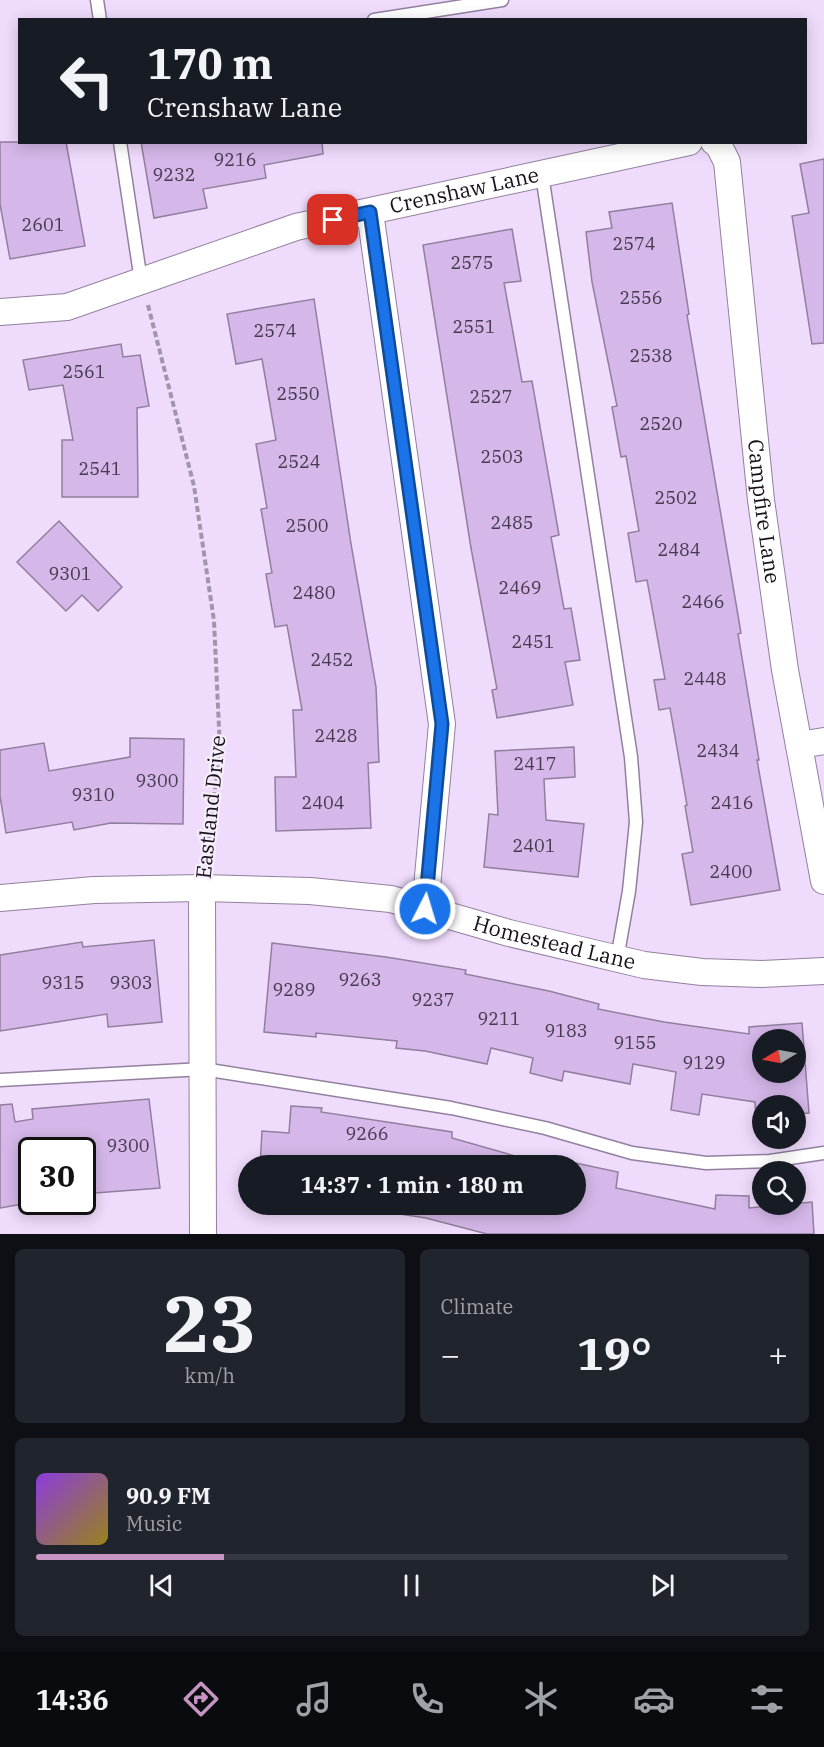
<!DOCTYPE html>
<meta charset="utf-8">
<style>
body{margin:0;font-family:"IBM Plex Serif",serif;background:#20242c;color:#f1f3f6;height:100vh;display:flex;flex-direction:column;font-size:22px;white-space:nowrap}
*{box-sizing:border-box;margin:0}
p{font-size:20px;color:#9ea1a6}
.icon{flex:none;width:33px;height:33px;fill:none;stroke:currentColor;stroke-width:2;stroke-linecap:round;stroke-linejoin:round}
.map{position:relative;height:1234px;overflow:hidden}
.drawer{display:flex;flex-direction:column;gap:15px;padding:15px;background:#0d0f14;flex:1}
.drawer>*{flex:none}
.guide{position:absolute;left:18px;top:18px;width:789px;height:126px;border-radius:0px;box-shadow:0 3px 15px #0003;background:#171b24;color:#f1f3f6;overflow:hidden}
.needle{width:39px;rotate:260deg}
.tools{position:absolute;left:752px;top:1029px;display:grid;gap:12px}
.tools a{display:grid;place-items:center;width:54px;height:54px;border-radius:50%;background:#171b24;box-shadow:0 3px 15px #0003;font-size:30px}
.speed{position:absolute;left:18px;top:1137px;display:flex;gap:12px;font-size:30px;font-weight:700;text-align:center}
.speed>*{display:grid;place-content:center;width:78px;height:78px;border-radius:50%;background:#171b24;box-shadow:0 3px 15px #0003;line-height:1}
.speed .limit{border:3px solid #111;border-radius:9px;background:#fff;color:#111}
.pin{position:absolute;display:grid;place-items:center;width:51px;height:51px;color:#fff;margin:-26px;border-radius:12px;box-shadow:0 3px 9px #0006}
.me{position:absolute;width:66px;margin:-33px;rotate:5deg;stroke-linejoin:round;filter:drop-shadow(0 0 4px #0008)}
.turn{display:flex;align-items:center;gap:21px;height:126px;padding:0 30px;font-size:27px}
.turn .icon{width:78px;height:78px;stroke-width:2.5}
.turn b{display:block;font-size:42px;line-height:51px}
.big{font-size:45px;font-weight:800;line-height:1.1}
.drawer .tile{flex:1;display:flex;flex-direction:column;justify-content:center;gap:9px;min-width:0;padding:0 21px;border-radius:9px;background:#20242c}
.drawer .dial{align-items:center;gap:0}
.dial b{font-size:78px;line-height:1}
.song{display:flex;align-items:center;gap:18px}
.cover{width:72px;height:72px;border-radius:9px;background:linear-gradient(135deg,hsl(270 70% 55%),hsl(50 70% 35%))}
.played{height:6px;border-radius:3px;background:linear-gradient(90deg,#c594c1 25%,#363941 25%)}
.keys{display:flex;justify-content:space-around;direction:ltr}
.heat{display:flex;justify-content:space-between;align-items:center;font-size:33px;direction:ltr}
.drawer .tiles{flex:1;display:grid;gap:15px;grid-template-columns:1fr 1fr}
.tile:last-child{grid-column:span 2}
.trip{position:absolute;left:238px;top:1155px;width:348px;height:60px;border-radius:30px;background:#171b24;box-shadow:0 3px 15px #0003;font-weight:800;line-height:60px;text-align:center}
.dock{display:flex;height:96px;justify-content:space-around;align-items:center;background:#090b0e;color:#9ea1a6}
.dock .icon{width:42px;height:42px}
.dock .current{color:#c594c1}
.dock b{font-size:27px;color:#f1f3f6}
.map>svg:first-child{display:block}
</style>
<div class="map">
<svg width="824" height="1234" viewBox="0 0 824 1234">
<rect width="100%" height="100%" fill="#efdbfc"/>
<g fill="#d5b7e9" stroke="#917f9d" stroke-width="1.5" fill-rule="evenodd">
<polygon points="0,142 66,142 85,246 10,259 0,204"/>
<polygon points="141,142 322,142 323,154 264,165 266,178 203,189 207,208 154,218"/>
<polygon points="824,159 824,343 812,344 792,216 809,213 800,164"/>
<polygon points="672,203 689,314 687,315 741,633 738,634 759,760 757,760 780,890 691,905 682,854 693,852 685,806 687,805 670,708 659,710 654,680 665,679 647,580 636,582 628,533 639,531 626,456 621,457 612,407 617,406 592,282 586,232 612,228 609,212"/>
<polygon points="512,229 521,281 504,283 522,382 532,381 559,535 551,537 564,609 571,608 580,660 565,662 573,705 497,718 492,690 497,689 471,548 423,245"/>
<polygon points="314,299 351,544 376,687 379,762 368,763 371,828 276,831 275,777 296,777 293,710 302,710 287,625 275,627 266,574 272,573 261,509 267,508 256,444 276,440 262,359 236,364 227,314"/>
<polygon points="121,344 123,357 140,355 149,406 137,408 138,497 62,497 62,440 73,440 63,385 29,390 23,360"/>
<polygon points="59,521 122,587 98,611 82,595 66,611 17,562"/>
<polygon points="130,738 184,739 183,824 111,823 74,830 72,822 6,833 0,796 0,750 44,743 49,771 130,757"/>
<polygon points="574,747 575,777 544,779 546,820 584,824 578,877 484,867 489,814 498,815 495,751"/>
<polygon points="154,940 162,1022 108,1027 107,1014 0,1031 0,955 82,942 83,947"/>
<path d="M272 943 386 957 466 970 465 974 549 991 599 1004 598 1009 664 1022 749 1034V1027L802 1023 809 1113 795 1114V1106H762V1117L756 1118 755 1102 702 1094 699 1115 671 1110 676 1072 633 1064 630 1084 564 1071 562 1081 530 1073 533 1058 491 1048 487 1064 425 1051 396 1048 397 1041 316 1033V1037L264 1032ZM762 1040H795V1072H762Z"/>
<polygon points="149,1099 160,1188 82,1194 82,1150 20,1150 29,1203 0,1208 0,1105 12,1104 15,1122 33,1119 32,1109"/>
<polygon points="291,1106 322,1108 321,1112 452,1132 452,1138 550,1166 260,1166 262,1131 289,1133"/>
<polygon points="552,1158 618,1172 616,1188 715,1209 716,1195 749,1196 749,1208 812,1202 814,1234 487,1234 426,1218 386,1212 387,1208 364,1204 576,1204 576,1166 550,1166"/>
</g>
<g fill="none" stroke-linecap="round" stroke-linejoin="round">
<defs>
<g id="lane">
<polyline points="97,0 100,20"/>
<polyline points="374,20 502,0"/>
<polyline points="120,142 141,281"/>
<polyline points="542,175 631,757 636,822 629,891 617,959"/>
<polyline points="0,1080 203,1069 451,1108 545,1128 632,1153 706,1163 770,1161 824,1153"/>
</g>
<g id="street">
<path id="s1" d="M714 142 718 144 727 162 761 500 785 670 824 881"/>
<polyline points="370,212 442,724 425,909"/>
<path id="s2" d="M0 312 67 307 296 227 689 142"/>
<polyline points="799,745 824,741"/>
<polyline points="202,888 203,1234"/>
<path id="s3" d="M0 898 94 890 202 888 310 891 391 899 509 933 644 965 702 972 761 974 824 971"/>
</g>
</defs>
<use href="#lane" stroke="#92809e" stroke-width="15"/>
<use href="#street" stroke="#92809e" stroke-width="28"/>
<polyline stroke="#a394ad" stroke-width="4" stroke-dasharray="6 3" stroke-linecap="butt" points="148,305 194,486 214,621 220,749 206,862"/>
<use href="#lane" stroke="#fff" stroke-width="12"/>
<use href="#street" stroke="#fff" stroke-width="26"/>
</g>
<g fill="none" stroke-linecap="round" stroke-linejoin="round">
<defs>
<polyline id="route" points="333,220 370,212 442,724 425,909"/>
</defs>
<use href="#route" stroke="#114b97" stroke-width="15"/>
<use href="#route" stroke="#1a73e8" stroke-width="10"/>
</g>
<g text-anchor="middle" stroke-width="4.5" stroke-linejoin="round" paint-order="stroke">
<g font-size="18" fill="#463a4f">
<text x="235" y="166">9216</text>
<text x="174" y="181">9232</text>
<text x="43" y="231">2601</text>
<text x="634" y="250">2574</text>
<text x="472" y="269">2575</text>
<text x="641" y="304">2556</text>
<text x="474" y="333">2551</text>
<text x="275" y="337">2574</text>
<text x="651" y="362">2538</text>
<text x="84" y="378">2561</text>
<text x="298" y="400">2550</text>
<text x="491" y="403">2527</text>
<text x="661" y="430">2520</text>
<text x="502" y="463">2503</text>
<text x="299" y="468">2524</text>
<text x="100" y="475">2541</text>
<text x="676" y="504">2502</text>
<text x="512" y="529">2485</text>
<text x="307" y="532">2500</text>
<text x="679" y="556">2484</text>
<text x="70" y="580">9301</text>
<text x="520" y="594">2469</text>
<text x="314" y="599">2480</text>
<text x="703" y="608">2466</text>
<text x="533" y="648">2451</text>
<text x="332" y="666">2452</text>
<text x="705" y="685">2448</text>
<text x="336" y="742">2428</text>
<text x="718" y="757">2434</text>
<text x="535" y="770">2417</text>
<text x="157" y="787">9300</text>
<text x="93" y="801">9310</text>
<text x="323" y="809">2404</text>
<text x="732" y="809">2416</text>
<text x="534" y="852">2401</text>
<text x="731" y="878">2400</text>
<text x="360" y="986">9263</text>
<text x="63" y="989">9315</text>
<text x="131" y="989">9303</text>
<text x="294" y="996">9289</text>
<text x="433" y="1006">9237</text>
<text x="499" y="1025">9211</text>
<text x="566" y="1037">9183</text>
<text x="635" y="1049">9155</text>
<text x="704" y="1069">9129</text>
<text x="367" y="1140">9266</text>
<text x="128" y="1152">9300</text>
</g>
<g font-size="21" fill="#17111c" stroke="#f6eefb">
<text dy="7" stroke="none"><textPath href="#s2" startOffset="482">Crenshaw Lane</textPath></text>
<text dy="7" stroke="none"><textPath href="#s1" startOffset="376">Campfire Lane</textPath></text>
<text transform="translate(211 807) rotate(-84)" y="7">Eastland Drive</text>
<text dy="7" stroke="none"><textPath href="#s3" startOffset="561">Homestead Lane</textPath></text>
</g>
</g>
</svg>
<div class="tools">
<a><svg class="needle" viewBox="-14 -14 28 28"><path d="M0-13l5 13h-10z" fill="#e53935"/><path d="M0 13l5-13h-10z" fill="#9ea1a6"/></svg></a>
<a><svg class="icon" aria-label="sound" viewBox="0 0 24 24"><path d="M4 9h4l5-4v14l-5-4H4zM17 9q2 3 0 6"/></svg></a>
<a><svg class="icon" aria-label="search" viewBox="0 0 24 24"><circle cx="10" cy="10" r="6"/><path d="M15 15l6 6"/></svg></a>
</div>
<div class="speed"><div class="limit">30</div></div>
<div class="pin" style="left:333px;top:220px;background:#d93025"><svg class="icon" aria-label="arrive" viewBox="0 0 24 24"><path d="M6 21V4h12l-3 4 3 4H6"/></svg></div>
<svg class="me" style="left:425px;top:909px" viewBox="-20 -20 40 40"><circle r="17" fill="#1a73e8" stroke="#fff" stroke-width="3"/><path d="M0-11L8 9 0 5-8 9z" fill="#fff"/></svg>
<div class="trip">14:37 · 1 min · 180 m</div>
<div class="guide">
<div class="turn"><svg class="icon" aria-label="left" viewBox="0 0 24 24"><path d="M17 20v-9H6M10 6l-5 5 5 5"/></svg><div><b>170 m</b>Crenshaw Lane</div></div>
</div>
</div>
<section class="drawer">
<div class="tiles">
<div class="tile dial"><b>23</b><p>km/h</p></div>
<div class="tile"><p>Climate</p>
<div class="heat"><a>−</a><b class="big">19°</b><a>+</a></div>
</div>
<div class="tile">
<div class="song"><i class="cover"></i><div><b>90.9 FM</b><p>Music</p></div></div>
<div class="played"></div>
<div class="keys"><svg class="icon" aria-label="previous" viewBox="0 0 24 24"><path d="M18 5L8 12l10 7zM5 5v14"/></svg><svg class="icon" aria-label="pause" viewBox="0 0 24 24"><path d="M8 5v14M16 5v14"/></svg><svg class="icon" aria-label="next" viewBox="0 0 24 24"><path d="M6 5l10 7-10 7zM19 5v14"/></svg></div>
</div>
</div>
</section>
<nav class="dock">
<b>14:36</b>
<svg class="icon current" aria-label="directions" viewBox="0 0 24 24"><path d="M12 3l9 9-9 9-9-9zM9 14v-3h6M13 9l2 2-2 2"/></svg>
<svg class="icon" aria-label="music" viewBox="0 0 24 24"><path d="M9 18V5l10-2v13"/><circle cx="6" cy="18" r="3"/><circle cx="16" cy="16" r="3"/></svg>
<svg class="icon" aria-label="phone" viewBox="0 0 24 24"><path d="M5 4h4l2 5-3 2q2 4 5 5l2-3 5 2v4C11 20 4 13 5 4z"/></svg>
<svg class="icon" aria-label="climate" viewBox="0 0 24 24"><path d="M12 3v18M4 7l16 10M4 17L20 7"/></svg>
<svg class="icon" aria-label="car" viewBox="0 0 24 24"><path d="M5 17H2v-5l4-1 3-4h7l3 4 3 1v5h-3M9 17h6M6 11h13"/><circle cx="7" cy="17" r="2"/><circle cx="17" cy="17" r="2"/></svg>
<svg class="icon" aria-label="filters" viewBox="0 0 24 24"><path d="M4 7h16M4 17h16"/><circle cx="9" cy="7" r="2"/><circle cx="15" cy="17" r="2"/></svg>
</nav>
